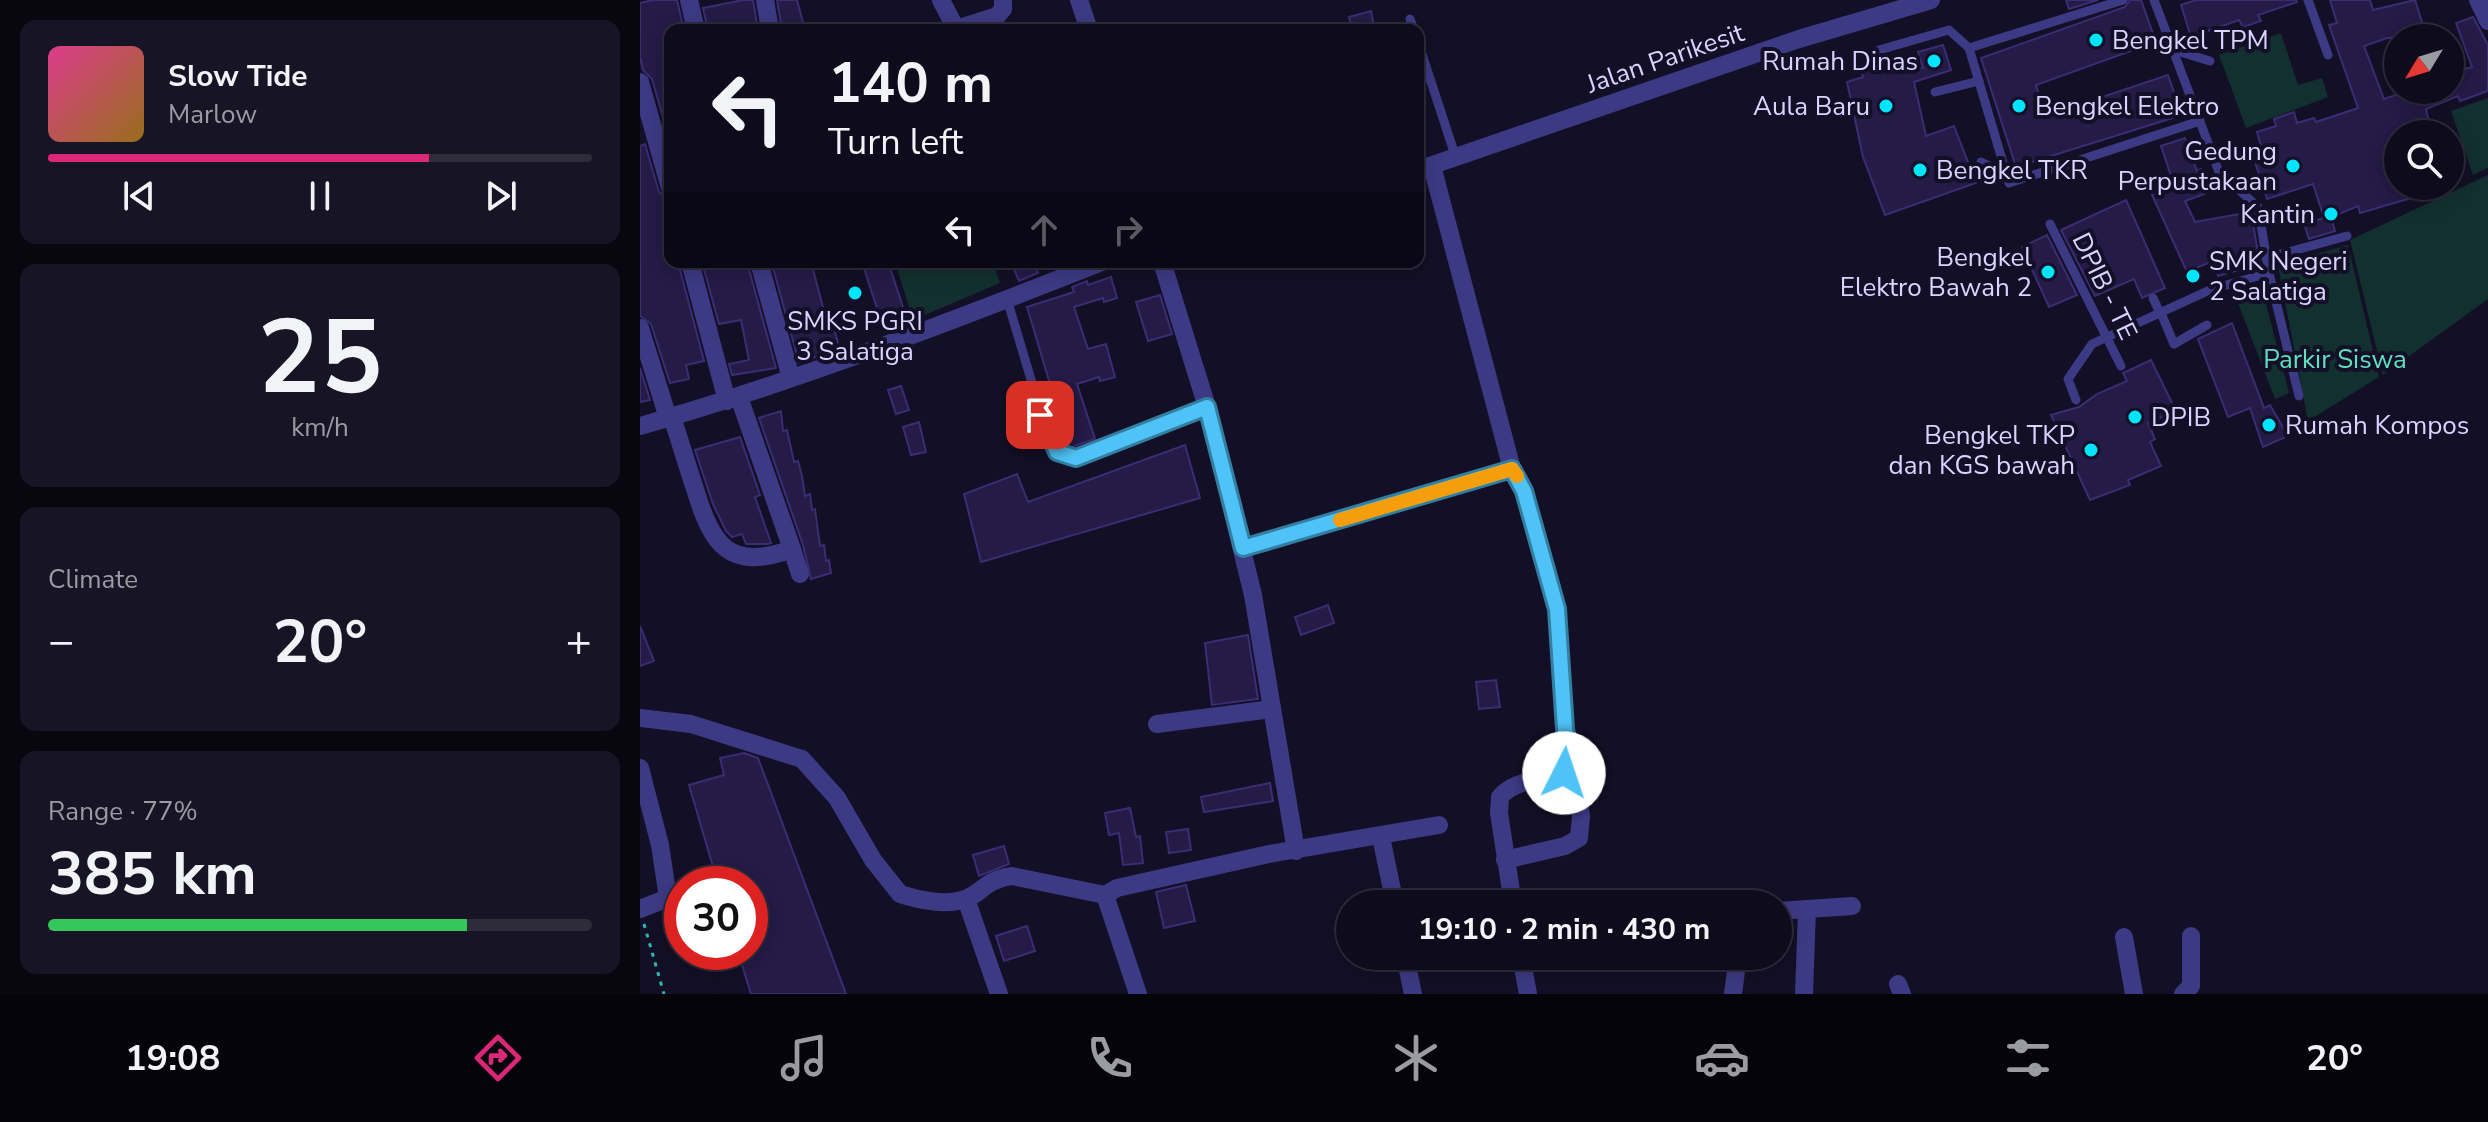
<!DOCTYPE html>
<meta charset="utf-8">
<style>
body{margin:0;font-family:"Nunito Sans",sans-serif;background:#171425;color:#f1f3f6;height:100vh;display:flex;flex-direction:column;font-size:30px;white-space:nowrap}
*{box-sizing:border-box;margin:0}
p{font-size:26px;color:#9b9ba3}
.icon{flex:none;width:44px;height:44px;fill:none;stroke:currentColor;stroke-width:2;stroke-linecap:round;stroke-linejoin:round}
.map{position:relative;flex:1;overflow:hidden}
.sheet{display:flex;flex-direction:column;gap:20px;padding:20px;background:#08060f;width:640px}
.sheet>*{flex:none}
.guide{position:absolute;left:24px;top:24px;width:760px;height:244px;border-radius:16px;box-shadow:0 4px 20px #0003,0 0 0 2px #2e2b3b;background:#0e0b1c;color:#f1f3f6;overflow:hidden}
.needle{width:52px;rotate:232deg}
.fabs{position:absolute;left:1744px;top:24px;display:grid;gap:16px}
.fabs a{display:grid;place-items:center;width:80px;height:80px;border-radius:50%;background:#0e0b1c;box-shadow:0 4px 20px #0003,0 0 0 2px #2e2b3b;font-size:40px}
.speed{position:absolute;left:24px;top:866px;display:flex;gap:16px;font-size:40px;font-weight:700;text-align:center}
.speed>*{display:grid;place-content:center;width:104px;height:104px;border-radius:50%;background:#0e0b1c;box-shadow:0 4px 20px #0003,0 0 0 2px #2e2b3b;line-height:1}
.speed .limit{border:12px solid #d22;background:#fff;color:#111}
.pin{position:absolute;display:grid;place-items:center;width:68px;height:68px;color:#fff;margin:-34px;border-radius:16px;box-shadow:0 4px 12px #0006}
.me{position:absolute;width:88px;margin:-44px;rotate:4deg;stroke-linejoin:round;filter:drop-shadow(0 0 6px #0008)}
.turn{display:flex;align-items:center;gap:28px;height:168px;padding:0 32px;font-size:36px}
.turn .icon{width:104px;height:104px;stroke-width:2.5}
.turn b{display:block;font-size:56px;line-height:68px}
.lanes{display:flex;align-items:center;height:76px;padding:0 32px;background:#0003;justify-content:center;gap:40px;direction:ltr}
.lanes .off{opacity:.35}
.big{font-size:60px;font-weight:700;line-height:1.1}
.sheet .widget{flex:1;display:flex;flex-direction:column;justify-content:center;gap:12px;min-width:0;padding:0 28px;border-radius:16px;background:#171425}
.sheet .dial{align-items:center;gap:0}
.dial b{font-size:104px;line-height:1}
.song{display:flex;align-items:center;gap:24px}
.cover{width:96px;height:96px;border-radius:12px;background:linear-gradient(135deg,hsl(330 70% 55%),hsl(40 70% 35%))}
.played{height:8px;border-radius:4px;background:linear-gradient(90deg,#db2777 70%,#2e2b3b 70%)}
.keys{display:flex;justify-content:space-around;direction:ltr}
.heat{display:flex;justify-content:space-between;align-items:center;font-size:44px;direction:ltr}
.charge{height:12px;border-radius:6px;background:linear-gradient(90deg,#34c759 77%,#2e2b3b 0)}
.trip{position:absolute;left:696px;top:890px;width:456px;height:80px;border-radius:40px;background:#0e0b1c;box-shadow:0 4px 20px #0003,0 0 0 2px #2e2b3b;font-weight:700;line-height:80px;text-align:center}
.dock{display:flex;height:128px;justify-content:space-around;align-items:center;background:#06040b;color:#9b9ba3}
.dock .icon{width:56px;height:56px}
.dock .current{color:#db2777}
.dock b{font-size:36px;color:#f1f3f6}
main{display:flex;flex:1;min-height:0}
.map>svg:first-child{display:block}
</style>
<main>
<section class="sheet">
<div class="widget">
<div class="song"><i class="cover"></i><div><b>Slow Tide</b><p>Marlow</p></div></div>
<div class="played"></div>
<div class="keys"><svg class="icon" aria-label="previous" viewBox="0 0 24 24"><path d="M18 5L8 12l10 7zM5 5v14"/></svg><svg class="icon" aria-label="pause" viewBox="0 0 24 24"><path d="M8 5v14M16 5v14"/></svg><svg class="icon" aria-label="next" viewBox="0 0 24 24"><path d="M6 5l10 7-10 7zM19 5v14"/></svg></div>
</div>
<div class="widget dial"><b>25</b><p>km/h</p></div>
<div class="widget"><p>Climate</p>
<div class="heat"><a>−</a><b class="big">20°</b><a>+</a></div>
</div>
<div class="widget"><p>Range · 77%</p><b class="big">385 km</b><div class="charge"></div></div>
</section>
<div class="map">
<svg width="1848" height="994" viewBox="0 0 1848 994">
<rect width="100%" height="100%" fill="#130f26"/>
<g fill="#12302f">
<polygon points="1641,33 1658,85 1682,78 1688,97 1606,128 1579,55"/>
<polygon points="1848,98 1848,168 1833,175 1811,111"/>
<polygon points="1848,175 1848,299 1743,375 1710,240"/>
<polygon points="1708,245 1739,377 1668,421 1638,265"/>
<polygon points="255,262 353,262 360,283 273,320"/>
<polygon points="1623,292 1649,393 1635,399 1598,303"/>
</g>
<g fill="#241b47" stroke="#3b2d73" stroke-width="2">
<polygon points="13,0 37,0 44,30 30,30 30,127 26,128 12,79 3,70 0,57 0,3"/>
<polygon points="103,0 113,0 118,30 68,30 63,8"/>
<polygon points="137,0 157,0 165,30 142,30"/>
<polygon points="1426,0 1458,0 1429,9"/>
<polygon points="1490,0 1501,0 1516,42 1396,85 1405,116 1528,75 1542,115 1376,167 1341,58 1485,7"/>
<polygon points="1556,0 1656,0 1657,2 1618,15 1621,21 1603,27 1599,20 1551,37 1541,5"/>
<polygon points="1690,0 1730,0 1733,10 1775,0 1787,38 1747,38 1724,46 1744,99 1770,90 1810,90 1810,73 1832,67 1816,23 1833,17 1848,45 1848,91 1820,101 1818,96 1786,109 1792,134 1758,134 1758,186 1801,186 1802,189 1720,213 1718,206 1691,217 1695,231 1669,239 1664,224 1684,218 1673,184 1627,199 1612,153 1622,150 1617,132 1636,126 1634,119 1654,112 1657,123 1674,118 1676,122 1718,108 1689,25 1697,23"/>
<polygon points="731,11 734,26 712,30 709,17"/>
<polygon points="1303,45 1311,70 1274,82 1286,136 1314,126 1336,183 1245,215 1223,157 1207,82 1223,77 1221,67 1248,62 1250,72 1283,68 1278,52"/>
<polygon points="1545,138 1557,171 1561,169 1570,192 1545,201 1555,222 1611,212 1620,264 1578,276 1575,260 1547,272 1508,186 1531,176 1521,146"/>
<polygon points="5,144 19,192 30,200 30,262 38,262 64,361 46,365 49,379 30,383 11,324 0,316 0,146"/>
<polygon points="1486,200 1525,288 1502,298 1494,279 1455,296 1421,230"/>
<polygon points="1407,235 1437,295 1409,307 1382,247"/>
<polygon points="62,262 107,262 136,368 92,375 89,364 109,360 101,320 79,324"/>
<polygon points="143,262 171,262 184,311 189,309 198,343 179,347 181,355 159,363 132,264"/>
<polygon points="222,262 248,262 267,319 243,327"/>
<polygon points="371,262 394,262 398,273 379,281"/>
<polygon points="471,277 477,298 464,302 463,298 434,307 448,349 466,344 475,377 460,381 459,377 437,384 455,439 429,448 387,307 434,292 432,287 447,281 448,285"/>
<polygon points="520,295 532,334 508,341 496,302"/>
<polygon points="1592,323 1624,408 1630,405 1648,436 1623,447 1610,408 1588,417 1558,339"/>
<polygon points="1511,360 1536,411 1508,423 1515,439 1510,442 1521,466 1488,480 1490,485 1450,500 1411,415 1439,407 1457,394 1487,381 1483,373"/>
<polygon points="0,368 10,400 0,402"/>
<polygon points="261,386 269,410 256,414 248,390"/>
<polygon points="141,411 143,431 147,430 154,462 158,461 162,476 165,496 170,494 172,510 175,509 180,546 184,545 186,561 189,560 191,573 171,579 163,545 119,418"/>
<polygon points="279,422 286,452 271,455 263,427"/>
<polygon points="100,437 120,495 115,497 131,543 128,544 106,544 102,534 92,537 86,531 73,504 55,450"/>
<polygon points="545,445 560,498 341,562 324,494 377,474 388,502"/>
<polygon points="688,605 694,623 661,635 655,617"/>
<polygon points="0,626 14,661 0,666"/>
<polygon points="608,635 618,699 572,705 565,643"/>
<polygon points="856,680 860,707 839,709 836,682"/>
<polygon points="104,753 118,758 206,994 111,994 98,952 110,952 110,884 78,884 49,785 84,775 80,758"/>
<polygon points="630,783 633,801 564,812 561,797"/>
<polygon points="490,808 496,837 500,836 503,863 483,865 479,833 469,835 465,813"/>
<polygon points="548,829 551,850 529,853 526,832"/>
<polygon points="364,846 369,864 339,876 333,855"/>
<polygon points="546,885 555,921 524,928 516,892"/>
<polygon points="387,926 395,951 364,961 356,936"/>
</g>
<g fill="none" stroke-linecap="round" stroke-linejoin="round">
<polyline stroke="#2fb8b0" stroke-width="3" stroke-dasharray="4 6" stroke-linecap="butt" points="4,924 24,994"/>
<g stroke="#3d3a85" stroke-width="9">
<polyline points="1483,0 1329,48 1369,183 1560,121"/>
<polyline points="1668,0 1688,55"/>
<polyline points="770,19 774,30"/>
<polyline points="778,42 816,158"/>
<polyline points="1239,50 1309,30 1329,48"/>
<polyline points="1534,50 1570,61"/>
<polyline points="1295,92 1339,81"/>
<polyline points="1341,162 1367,175"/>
<polyline points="1410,224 1481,366"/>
<polyline points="1626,258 1707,236"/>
<polyline points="1629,273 1659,396"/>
<polyline points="1513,298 1520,313"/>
<polyline points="367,299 409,440 426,457 450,454 567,407"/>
<polyline points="1521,313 1534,344 1567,325"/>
<polyline points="1436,400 1428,379 1452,344 1572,289 1629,273 1618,207 1579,172 1514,0"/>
</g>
<g stroke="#3d3a85" stroke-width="18">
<polyline points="49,0 56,30"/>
<polyline points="125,0 130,30"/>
<polyline points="301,0 316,29 357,16 363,9 363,0"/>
<polyline points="439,0 449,30"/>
<polyline points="1838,0 1848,21"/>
<polyline points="0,82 30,188"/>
<path d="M792 166 872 469 884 491 917 609 925 729 933 767C912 781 876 777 860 797L859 813 873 904"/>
<polyline points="778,170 1159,39 1291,0"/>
<polyline points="50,262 87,401"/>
<polyline points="119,262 151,378"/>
<polyline points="522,262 567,407 613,595 656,851"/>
<polyline points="0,328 28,418"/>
<path d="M32 417C40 441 47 465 55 489 72 545 89 572 152 549L99 397"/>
<path d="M0 426C157 381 310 322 462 262"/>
<polyline points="603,548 872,469"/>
<polyline points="152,549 160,574"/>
<path d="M0 718 51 724 162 759 197 798 233 860 260 894C278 900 307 906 325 899 343 893 344 880 372 876L465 895"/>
<polyline points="517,724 632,709"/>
<polyline points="0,768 20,845 28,898 0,909"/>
<polyline points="741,837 755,904"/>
<polyline points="865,860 925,846 939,838 941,816 933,767"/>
<polyline points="326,899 359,994"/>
<polyline points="1138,911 1212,906"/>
<polyline points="1484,937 1494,994"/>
<polyline points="765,956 773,994"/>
<polyline points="881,956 888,994"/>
<polyline points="1258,984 1262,994"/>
<polyline points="498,994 465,895 477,888 629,854 799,825"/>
<polyline points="1093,994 1098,956"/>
<polyline points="1164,994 1167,909"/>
<polyline points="1543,994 1551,986 1551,936"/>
</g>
</g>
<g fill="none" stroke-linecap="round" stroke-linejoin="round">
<defs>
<polyline id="route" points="400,415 417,452 436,458 567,407 603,548 872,469 884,491 917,609 925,729 933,767 924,773"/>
</defs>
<use href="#route" stroke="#337fa1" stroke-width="20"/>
<use href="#route" stroke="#4fc3f7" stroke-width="14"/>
<polyline stroke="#f59e0b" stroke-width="14" points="700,520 872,469 877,476"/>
</g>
<g fill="#00e5ff" stroke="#130f26" stroke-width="3">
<circle cx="1456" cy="40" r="8"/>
<circle cx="1294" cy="61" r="8"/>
<circle cx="1246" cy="106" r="8"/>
<circle cx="1379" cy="106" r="8"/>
<circle cx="1653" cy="166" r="8"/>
<circle cx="1280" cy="170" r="8"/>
<circle cx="1691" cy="214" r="8"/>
<circle cx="1408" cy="272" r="8"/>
<circle cx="1553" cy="276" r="8"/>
<circle cx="215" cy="293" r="8"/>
<circle cx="1495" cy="417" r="8"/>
<circle cx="1629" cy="425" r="8"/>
<circle cx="1451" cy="450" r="8"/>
</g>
<g text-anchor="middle" stroke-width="8" stroke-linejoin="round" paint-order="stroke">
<g font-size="26" fill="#d9d4ff" stroke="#130f26" text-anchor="start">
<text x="1472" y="49">Bengkel TPM</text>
<text x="1278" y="70" text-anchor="end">Rumah Dinas</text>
<text x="1230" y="115" text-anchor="end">Aula Baru</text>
<text x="1395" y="115">Bengkel Elektro</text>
<text x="1637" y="160" text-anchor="end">Gedung<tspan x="1637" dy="30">Perpustakaan</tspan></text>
<text x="1296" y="179">Bengkel TKR</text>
<text x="1675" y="223" text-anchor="end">Kantin</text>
<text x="1392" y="266" text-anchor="end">Bengkel<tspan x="1392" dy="30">Elektro Bawah 2</tspan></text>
<text x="1569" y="270">SMK Negeri<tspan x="1569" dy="30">2 Salatiga</tspan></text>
<text x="215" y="330" text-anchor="middle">SMKS PGRI<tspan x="215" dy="30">3 Salatiga</tspan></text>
<text x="1511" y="426">DPIB</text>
<text x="1645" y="434">Rumah Kompos</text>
<text x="1435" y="444" text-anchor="end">Bengkel TKP<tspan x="1435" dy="30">dan KGS bawah</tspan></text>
</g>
<g font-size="26" fill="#d9d4ff" stroke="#130f26">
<text transform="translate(1025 58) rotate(-19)" y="9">Jalan Parikesit</text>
<text transform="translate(1465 286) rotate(64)" y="9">DPIB - TE</text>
</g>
<g font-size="26" fill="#5fe0c0" stroke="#130f26">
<text x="1695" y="368">Parkir Siswa</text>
</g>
</g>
</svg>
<div class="fabs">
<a><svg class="needle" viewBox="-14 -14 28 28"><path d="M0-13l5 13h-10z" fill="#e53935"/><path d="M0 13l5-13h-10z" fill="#9b9ba3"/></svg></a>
<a><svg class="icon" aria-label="search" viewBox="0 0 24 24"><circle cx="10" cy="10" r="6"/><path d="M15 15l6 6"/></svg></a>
</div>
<div class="speed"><div class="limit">30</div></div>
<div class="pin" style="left:400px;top:415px;background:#d93025"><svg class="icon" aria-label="arrive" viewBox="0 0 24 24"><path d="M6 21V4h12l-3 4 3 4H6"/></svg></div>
<svg class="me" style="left:924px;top:773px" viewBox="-20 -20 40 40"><circle r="19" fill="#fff"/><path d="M0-13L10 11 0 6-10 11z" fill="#4fc3f7"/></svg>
<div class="trip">19:10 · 2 min · 430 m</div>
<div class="guide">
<div class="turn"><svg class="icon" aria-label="left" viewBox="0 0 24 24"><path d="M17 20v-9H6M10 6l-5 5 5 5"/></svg><div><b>140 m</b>Turn left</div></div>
<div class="lanes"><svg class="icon" aria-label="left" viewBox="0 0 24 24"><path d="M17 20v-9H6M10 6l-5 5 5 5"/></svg><svg class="icon off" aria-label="ahead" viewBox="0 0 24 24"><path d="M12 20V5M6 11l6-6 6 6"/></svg><svg class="icon off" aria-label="right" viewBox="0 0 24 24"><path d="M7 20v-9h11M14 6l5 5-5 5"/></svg></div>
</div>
</div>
</main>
<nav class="dock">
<b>19:08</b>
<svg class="icon current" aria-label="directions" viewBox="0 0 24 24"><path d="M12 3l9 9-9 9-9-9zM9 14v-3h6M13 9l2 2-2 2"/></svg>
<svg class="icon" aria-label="music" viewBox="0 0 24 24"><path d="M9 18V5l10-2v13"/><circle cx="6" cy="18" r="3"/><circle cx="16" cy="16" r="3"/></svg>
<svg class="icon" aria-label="phone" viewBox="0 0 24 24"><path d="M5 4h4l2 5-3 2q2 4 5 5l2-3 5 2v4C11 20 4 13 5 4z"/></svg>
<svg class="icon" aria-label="climate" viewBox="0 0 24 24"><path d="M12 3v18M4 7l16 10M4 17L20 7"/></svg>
<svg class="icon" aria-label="car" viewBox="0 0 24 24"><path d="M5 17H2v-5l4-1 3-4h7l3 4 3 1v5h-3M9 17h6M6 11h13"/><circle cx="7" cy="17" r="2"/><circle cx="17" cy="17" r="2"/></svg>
<svg class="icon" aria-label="filters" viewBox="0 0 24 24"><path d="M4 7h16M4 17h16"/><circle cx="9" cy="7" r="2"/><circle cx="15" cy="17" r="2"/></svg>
<b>20°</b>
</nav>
